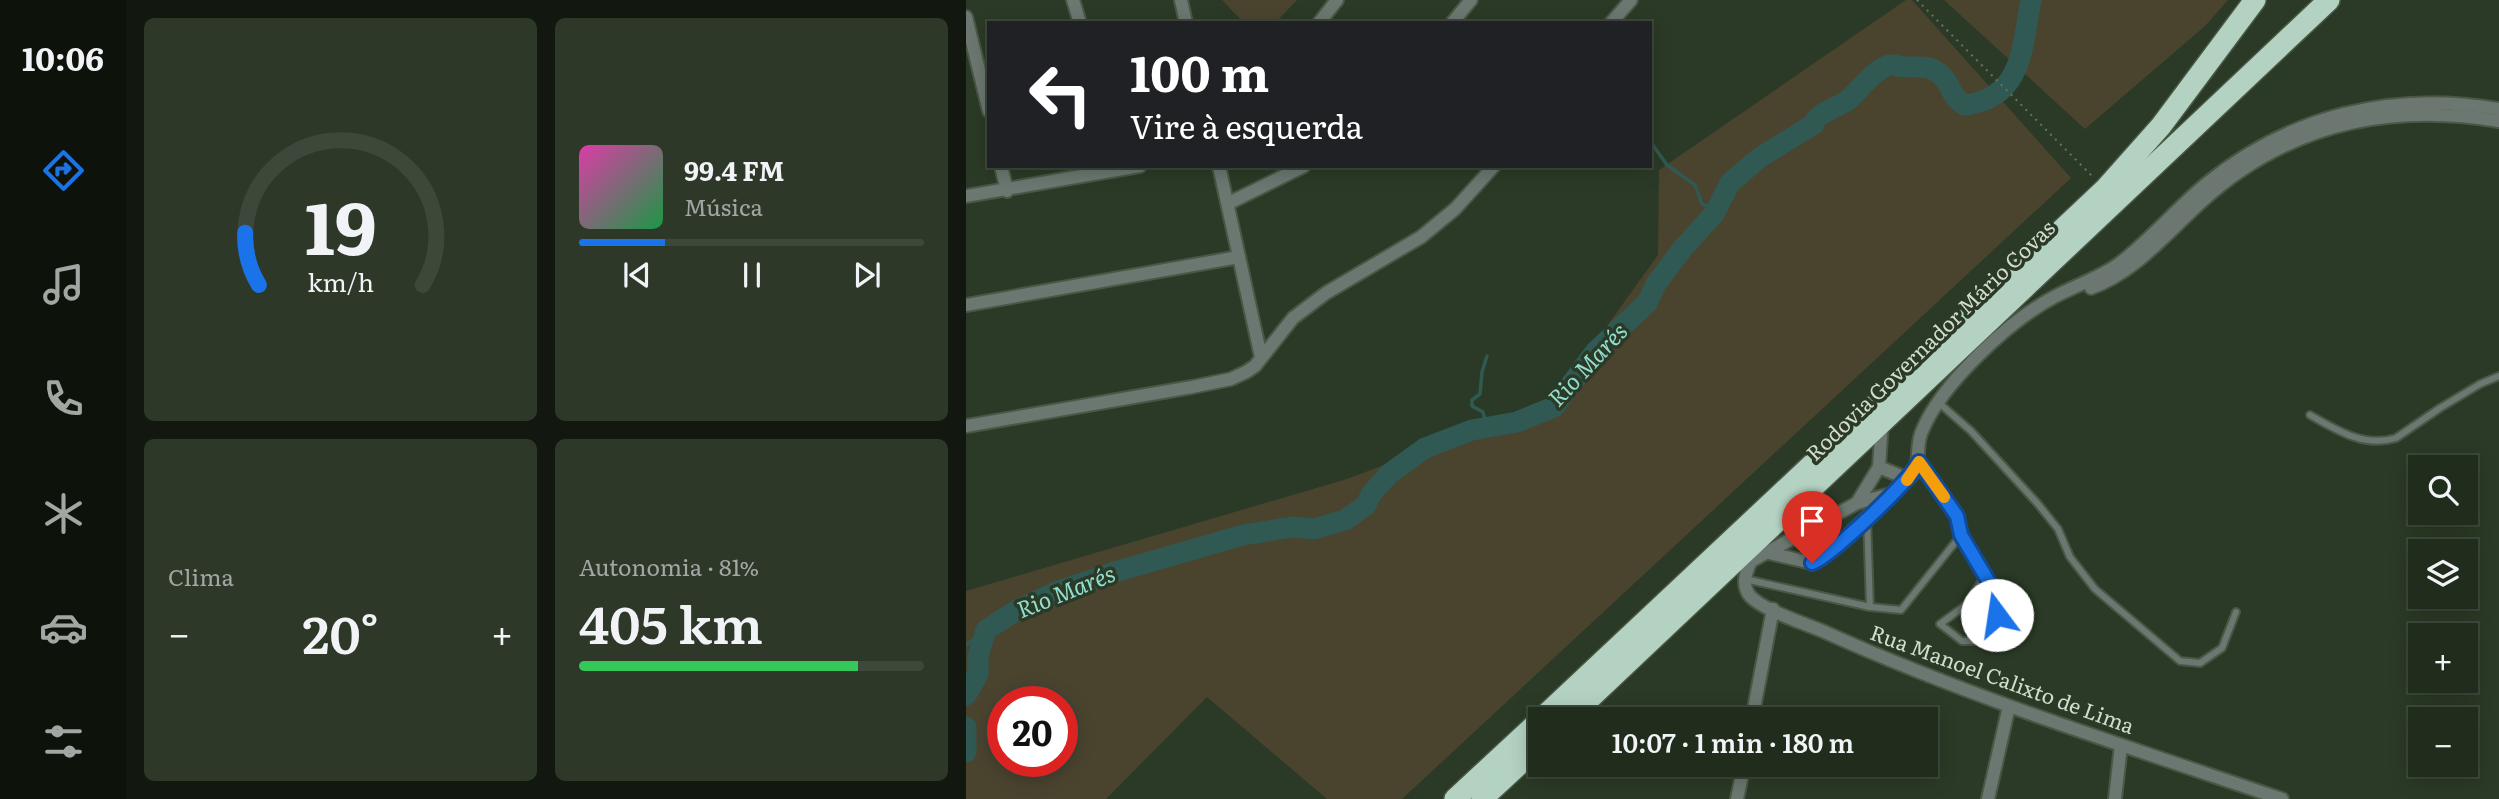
<!DOCTYPE html>
<html lang="pt">
<meta charset="utf-8">
<style>
body{margin:0;font-family:Literata,serif;background:#2d3829;color:#f1f3f6;height:100vh;display:flex;flex-direction:column;font-size:26px;white-space:nowrap}
*{box-sizing:border-box;margin:0}
p{font-size:23px;color:#a2a7a3}
.icon{flex:none;width:38px;height:38px;fill:none;stroke:currentColor;stroke-width:2;stroke-linecap:round;stroke-linejoin:round}
.map{position:relative;flex:1;overflow:hidden}
.side{display:flex;flex-direction:column;gap:18px;padding:18px;background:#12180f;width:840px}
.side>*{flex:none}
.guide{position:absolute;left:21px;top:21px;width:665px;height:147px;border-radius:0px;box-shadow:0 4px 18px #0003,0 0 0 2px #3d483b;background:#202124;color:#fff;overflow:hidden}
.fabs{position:absolute;left:1442px;top:455px;display:grid;gap:14px}
.fabs a{display:grid;place-items:center;width:70px;height:70px;border-radius:0px;background:#202c1c;box-shadow:0 4px 18px #0003,0 0 0 2px #3d483b;font-size:35px}
.speed{position:absolute;left:21px;top:686px;display:flex;gap:14px;font-size:35px;font-weight:700;text-align:center}
.speed>*{display:grid;place-content:center;width:91px;height:91px;border-radius:50%;background:#202c1c;box-shadow:0 4px 18px #0003,0 0 0 2px #3d483b;line-height:1}
.speed .limit{border:10px solid #d22;background:#fff;color:#111}
.pin{position:absolute;display:grid;place-items:center;width:60px;height:60px;color:#fff;margin:-72px -30px;border-radius:50% 50% 50% 0;rotate:-45deg;box-shadow:0 0 7px #0007}
.pin .icon{rotate:45deg}
.me{position:absolute;width:77px;margin:-38px;rotate:346deg;stroke-linejoin:round;filter:drop-shadow(0 0 5px #0008)}
.turn{display:flex;align-items:center;gap:24px;height:147px;padding:0 28px;font-size:32px}
.turn .icon{width:91px;height:91px;stroke-width:2.5}
.turn b{display:block;font-size:49px;line-height:60px}
.big{font-size:52px;font-weight:600;line-height:1.1}
.side .card{flex:1;display:flex;flex-direction:column;justify-content:center;gap:10px;min-width:0;padding:0 24px;border-radius:10px;background:#2d3829}
.side .dial{align-items:center;gap:0}
.dial svg{height:182px;overflow:visible;fill:none;stroke:#3d483b;stroke-width:7;stroke-linecap:round;text-anchor:middle}
.dial text{fill:#f1f3f6;stroke:none}
.song{display:flex;align-items:center;gap:21px}
.cover{width:84px;height:84px;border-radius:10px;background:linear-gradient(135deg,hsl(320 70% 55%),hsl(140 70% 35%))}
.played{height:7px;border-radius:4px;background:linear-gradient(90deg,#1a73e8 25%,#3d483b 25%)}
.keys{display:flex;justify-content:space-around;direction:ltr}
.heat{display:flex;justify-content:space-between;align-items:center;font-size:38px;direction:ltr}
.charge{height:10px;border-radius:5px;background:linear-gradient(90deg,#34c759 81%,#3d483b 0)}
.side .tiles{flex:1;display:grid;gap:18px;grid-template-columns:repeat(2,1fr)}
.trip{position:absolute;left:562px;top:707px;width:410px;height:70px;border-radius:0px;background:#202c1c;box-shadow:0 4px 18px #0003,0 0 0 2px #3d483b;font-weight:600;line-height:70px;text-align:center}
main{display:flex;flex:1;min-height:0}
.menu{display:flex;flex-direction:column;width:126px;justify-content:space-around;align-items:center;background:#0d120b;color:#a2a7a3}
.menu .icon{width:49px;height:49px}
.menu .on{color:#1a73e8}
.menu b{font-size:32px;color:#f1f3f6}
.map>svg:first-child{display:block}
</style>
<main>
<nav class="menu">
<b>10:06</b>
<svg class="icon on" aria-label="directions" viewBox="0 0 24 24"><path d="M12 3l9 9-9 9-9-9zM9 14v-3h6M13 9l2 2-2 2"/></svg>
<svg class="icon" aria-label="music" viewBox="0 0 24 24"><path d="M9 18V5l10-2v13"/><circle cx="6" cy="18" r="3"/><circle cx="16" cy="16" r="3"/></svg>
<svg class="icon" aria-label="phone" viewBox="0 0 24 24"><path d="M5 4h4l2 5-3 2q2 4 5 5l2-3 5 2v4C11 20 4 13 5 4z"/></svg>
<svg class="icon" aria-label="climate" viewBox="0 0 24 24"><path d="M12 3v18M4 7l16 10M4 17L20 7"/></svg>
<svg class="icon" aria-label="car" viewBox="0 0 24 24"><path d="M5 17H2v-5l4-1 3-4h7l3 4 3 1v5h-3M9 17h6M6 11h13"/><circle cx="7" cy="17" r="2"/><circle cx="17" cy="17" r="2"/></svg>
<svg class="icon" aria-label="filters" viewBox="0 0 24 24"><path d="M4 7h16M4 17h16"/><circle cx="9" cy="7" r="2"/><circle cx="15" cy="17" r="2"/></svg>
</nav>
<section class="side">
<div class="tiles">
<div class="card dial"><svg viewBox="0 0 100 80">
<path d="M14 69A42 42 0 1 1 86 69"/>
<path d="M14 69A42 42 0 0 1 8 46" stroke="#1a73e8"/>
<text x="50" y="56" font-size="32" font-weight="700">19</text>
<text x="50" y="72" font-size="11">km/h</text>
</svg></div>
<div class="card">
<div class="song"><i class="cover"></i><div><b>99.4 FM</b><p>Música</p></div></div>
<div class="played"></div>
<div class="keys"><svg class="icon" aria-label="previous" viewBox="0 0 24 24"><path d="M18 5L8 12l10 7zM5 5v14"/></svg><svg class="icon" aria-label="pause" viewBox="0 0 24 24"><path d="M8 5v14M16 5v14"/></svg><svg class="icon" aria-label="next" viewBox="0 0 24 24"><path d="M6 5l10 7-10 7zM19 5v14"/></svg></div>
</div>
<div class="card"><p>Clima</p>
<div class="heat"><a>−</a><b class="big">20°</b><a>+</a></div>
</div>
<div class="card"><p>Autonomia · 81%</p><b class="big">405 km</b><div class="charge"></div></div>
</div>
</section>
<div class="map">
<svg width="1533" height="799" viewBox="0 0 1533 799">
<rect width="100%" height="100%" fill="#2b3a26"/>
<g fill="#4a442f" fill-rule="evenodd">
<polygon points="256,0 331,0 309,23 278,23"/>
<path d="M940 0H946L1105 178 436 799H361L241 697 140 799H0V591L381 479 587 401 692 255 693 170ZM37 702H96V761H37Z"/>
<polygon points="978,0 1262,0 1239,26 1119,129"/>
</g>
<g fill="none" stroke-linecap="round" stroke-linejoin="round">
<g stroke="#305953" stroke-width="3.5">
<polyline points="684,141 701,165 729,185 736,204 749,209"/>
<polyline points="521,356 516,372 514,394 506,400 506,406 517,412 521,427"/>
<polyline points="0,645 20,630"/>
</g>
<g stroke="#305953" stroke-width="21">
<path d="M0 695 12 674V656L20 630 51 610 90 592 152 571 277 535 327 527 348 529 379 520 400 505 405 494 423 474 459 448 506 430 551 422 588 407 629 352 681 303 690 284 717 248 748 214 764 183 793 158 848 124C850 113 873 107 882 100 895 89 908 69 924 65 930 64 935 68 941 67 955 67 965 65 976 76 986 86 985 98 999 105 1058 98 1056 45 1065 0"/>
<polyline points="0,727 0,752"/>
</g>
<defs>
<g id="lane">
<polyline points="973,403 1005,431 1072,504 1092,529 1104,557 1129,589 1214,661 1234,663 1256,648 1270,612"/>
<path d="M1344 415C1371 430 1398 448 1430 438L1474 408 1514 384 1533 376"/>
<polyline points="901,517 904,607"/>
<path d="M995 535 1019 576 1000 605 974 624 996 641H1009C1033 614 1039 609 1019 576"/>
<polyline points="779,579 904,607 935,610 995,535 991,516 953,462"/>
</g>
<g id="street">
<polyline points="107,0 114,23"/>
<polyline points="215,0 220,23"/>
<polyline points="0,17 23,111"/>
<polyline points="353,23 371,0"/>
<polyline points="486,23 505,0"/>
<polyline points="645,23 665,0"/>
<polyline points="35,166 41,191"/>
<polyline points="253,166 295,357"/>
<polyline points="0,196 174,166"/>
<polyline points="263,203 338,166"/>
<path d="M1125 288C1168 273 1201 233 1234 203 1319 125 1421 102 1533 121"/>
<polyline points="0,305 273,257"/>
<polyline points="0,426 226,387 265,379 280,372 289,366 327,318 360,293 455,237 489,209 528,166"/>
<polyline points="913,467 942,479"/>
<polyline points="891,503 913,467 916,422"/>
<path d="M803 553 846 563 865 551 949 472C954 459 950 444 956 431 976 383 1043 321 1088 297 1110 285 1134 278 1154 263 1185 239 1210 209 1240 184 1325 115 1426 91 1533 109"/>
<path d="M785 561C780 572 775 585 784 596 798 611 841 624 861 633 1008 699 1162 747 1316 799"/>
<polyline points="778,565 891,503 921,495"/>
<polyline points="786,719 807,609"/>
<polyline points="771,799 778,765"/>
<polyline points="1022,799 1043,706"/>
<polyline points="1149,799 1155,745"/>
</g>
<g id="highway">
<polyline points="575,719 1139,189 1195,126 1289,0"/>
<polyline points="602,719 1363,0"/>
<polyline points="489,799 574,720"/>
<polyline points="516,799 574,745"/>
</g>
</defs>
<use href="#lane" stroke="#495744" stroke-width="10"/>
<use href="#street" stroke="#495744" stroke-width="16"/>
<use href="#highway" stroke="#495744" stroke-width="24"/>
<polyline stroke="#677463" stroke-width="2" stroke-dasharray="2 5" stroke-linecap="butt" points="951,0 1126,176"/>
<use href="#lane" stroke="#6b7770" stroke-width="6"/>
<use href="#street" stroke="#6b7770" stroke-width="12"/>
<use href="#highway" stroke="#b3d2c1" stroke-width="21"/>
</g>
<g fill="none" stroke-linecap="round" stroke-linejoin="round">
<defs>
<path id="route" d="M846 563C865 556 945 480 953 462L991 516 995 535 1033 599 1031 615"/>
</defs>
<use href="#route" stroke="#114b97" stroke-width="18"/>
<use href="#route" stroke="#1a73e8" stroke-width="12"/>
<polyline stroke="#f59e0b" stroke-width="12" points="941,480 953,462 978,497"/>
</g>
<g text-anchor="middle" stroke-width="7" stroke-linejoin="round" paint-order="stroke">
<g font-size="21" fill="#d1dbce" stroke="#2b3a26">
<text transform="translate(965 341) rotate(-44)" y="7">Rodovia Governador Mário Covas</text>
<text transform="translate(1036 680) rotate(20)" y="7">Rua Manoel Calixto de Lima</text>
</g>
<g font-size="23" font-style="italic" fill="#91ded1" stroke="#2b3a26">
<text transform="translate(622 365) rotate(-47)" y="8">Rio Marés</text>
<text transform="translate(100 592) rotate(-22)" y="8">Rio Marés</text>
</g>
</g>
</svg>
<div class="fabs">
<a><svg class="icon" aria-label="search" viewBox="0 0 24 24"><circle cx="10" cy="10" r="6"/><path d="M15 15l6 6"/></svg></a>
<a><svg class="icon" aria-label="layers" viewBox="0 0 24 24"><path d="M12 4l9 5-9 5-9-5zM3 14l9 5 9-5"/></svg></a>
<a>+</a>
<a>−</a>
</div>
<div class="speed"><div class="limit">20</div></div>
<div class="pin" style="left:846px;top:563px;background:#d93025"><svg class="icon" aria-label="arrive" viewBox="0 0 24 24"><path d="M6 21V4h12l-3 4 3 4H6"/></svg></div>
<svg class="me" style="left:1031px;top:615px" viewBox="-20 -20 40 40"><circle r="19" fill="#fff"/><path d="M0-13L10 11 0 6-10 11z" fill="#1a73e8"/></svg>
<div class="trip">10:07 · 1 min · 180 m</div>
<div class="guide">
<div class="turn"><svg class="icon" aria-label="left" viewBox="0 0 24 24"><path d="M17 20v-9H6M10 6l-5 5 5 5"/></svg><div><b>100 m</b>Vire à esquerda</div></div>
</div>
</div>
</main>
